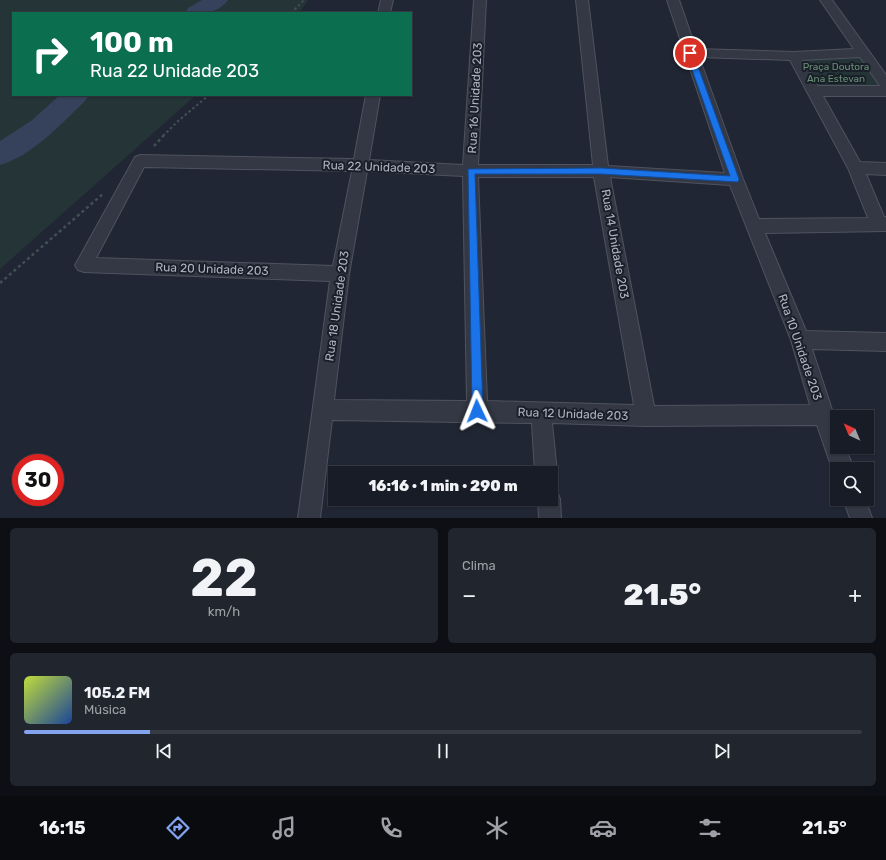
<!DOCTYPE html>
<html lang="pt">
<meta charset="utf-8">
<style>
body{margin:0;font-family:Rubik,sans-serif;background:#21252e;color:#f1f3f6;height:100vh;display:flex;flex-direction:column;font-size:15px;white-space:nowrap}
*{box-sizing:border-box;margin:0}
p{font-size:13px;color:#9fa1a7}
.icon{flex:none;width:22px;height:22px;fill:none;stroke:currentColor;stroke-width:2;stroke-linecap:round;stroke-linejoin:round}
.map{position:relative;height:518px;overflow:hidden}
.details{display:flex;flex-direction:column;gap:10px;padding:10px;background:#0d0f15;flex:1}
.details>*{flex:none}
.banner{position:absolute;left:12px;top:12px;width:400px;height:84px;border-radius:0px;box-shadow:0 1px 3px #0004,0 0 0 1px #363a43;background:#0b6e4f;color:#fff;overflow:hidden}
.needle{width:26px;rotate:316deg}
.fabs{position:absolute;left:830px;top:410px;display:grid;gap:8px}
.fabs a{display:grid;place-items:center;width:44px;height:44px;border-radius:0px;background:#181c26;box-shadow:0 1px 3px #0004,0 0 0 1px #363a43;font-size:20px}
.speed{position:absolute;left:12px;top:454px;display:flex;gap:8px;font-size:20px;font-weight:700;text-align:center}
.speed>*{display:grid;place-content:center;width:52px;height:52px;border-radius:50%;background:#181c26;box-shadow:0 1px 3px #0004,0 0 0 1px #363a43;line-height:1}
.speed .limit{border:6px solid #d22;background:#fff;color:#111}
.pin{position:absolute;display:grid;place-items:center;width:34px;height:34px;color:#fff;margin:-17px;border:2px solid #fff;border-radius:50%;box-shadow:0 1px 4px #0007}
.me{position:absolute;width:44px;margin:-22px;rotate:358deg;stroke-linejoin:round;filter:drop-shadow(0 0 3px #0008)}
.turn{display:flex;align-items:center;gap:14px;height:84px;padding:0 12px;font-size:18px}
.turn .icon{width:52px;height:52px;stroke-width:2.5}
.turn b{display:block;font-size:28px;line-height:34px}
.big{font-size:30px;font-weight:800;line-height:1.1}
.details .widget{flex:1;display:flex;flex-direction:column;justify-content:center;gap:6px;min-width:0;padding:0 14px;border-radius:6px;background:#21252e}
.details .dial{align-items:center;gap:0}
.dial b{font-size:52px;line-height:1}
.song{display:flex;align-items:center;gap:12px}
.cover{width:48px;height:48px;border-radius:6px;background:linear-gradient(135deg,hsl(70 70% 55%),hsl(220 70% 35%))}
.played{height:4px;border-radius:2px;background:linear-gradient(90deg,#84a3ef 15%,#363a43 15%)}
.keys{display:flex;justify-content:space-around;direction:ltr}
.heat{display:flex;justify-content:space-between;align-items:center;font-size:22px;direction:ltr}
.details .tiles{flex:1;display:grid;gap:10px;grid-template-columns:1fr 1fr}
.widget:last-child{grid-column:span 2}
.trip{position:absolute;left:328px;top:466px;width:230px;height:40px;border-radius:0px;background:#181c26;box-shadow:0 1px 3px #0004,0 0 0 1px #363a43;font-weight:800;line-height:40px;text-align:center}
.menu{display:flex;height:64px;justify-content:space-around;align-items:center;background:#0a0b0f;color:#9fa1a7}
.menu .icon{width:28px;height:28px}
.menu .current{color:#84a3ef}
.menu b{font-size:18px;color:#f1f3f6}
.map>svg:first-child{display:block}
</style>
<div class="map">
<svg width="886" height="518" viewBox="0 0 886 518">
<rect width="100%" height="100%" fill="#202633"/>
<g fill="#253437">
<polygon points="0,0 308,0 299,13 13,13 13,95 196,95 0,269"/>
<polygon points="861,55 880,87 818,87 798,58"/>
</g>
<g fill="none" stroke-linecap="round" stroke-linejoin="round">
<g fill="#36425b" fill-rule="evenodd">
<path d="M202 0H228C217 15 201 13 185 13L188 8Z"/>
<path d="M60 95H89L85 101C61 124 32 156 0 165V141L31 121Z"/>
</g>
<defs>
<g id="minor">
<polygon points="381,0 393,0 390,13 378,13"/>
<path d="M474 0H486L478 165H593L576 0H588L608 166 725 173 667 0H679L696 49 794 52 854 49 820 0H832L886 75V96H823L860 162 886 163V175L866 174 884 217H886V231L765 233 806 331 886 333V351L812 349 837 425V447H845L854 469H837V477H835L817 425 646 426 552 423 557 473 554 481 551 482V473H535L532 423 332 420 320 518H298L330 281 84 272 78 270 75 265 78 260 135 157 140 155 354 159 366 95H380L369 160 463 165ZM699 57 790 60 848 168 868 218 759 219 743 179ZM860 57 880 86H818L802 60ZM144 167 352 171 333 266 96 258ZM367 171 463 176 467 401 334 400 349 274ZM478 177H594L634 405 487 401ZM610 177 730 185 791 340 810 405 654 406Z"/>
<polygon points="551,489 557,491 560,499 561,518 539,518 538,499 551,499"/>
<polygon points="843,499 865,499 872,518 850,518"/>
</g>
</defs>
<use href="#minor" stroke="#4e535f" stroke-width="2"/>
<g stroke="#415054" stroke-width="2" stroke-dasharray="2.5 2.5" stroke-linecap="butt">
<polyline points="291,13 304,0"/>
<polyline points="163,136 177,122 209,95"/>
</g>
<g stroke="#415054" stroke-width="2.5" stroke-dasharray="3 3" stroke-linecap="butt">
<polyline points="154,146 164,135"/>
<polyline points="0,283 104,193"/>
</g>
<use href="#minor" fill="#333844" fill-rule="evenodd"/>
</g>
<polygon fill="#1a73e8" stroke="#114b97" points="690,51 693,53 739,179 738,182 601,174 475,174 483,411 481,415 477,417 473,415 472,411 468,169 601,168 730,176 686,53"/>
<g text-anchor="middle" stroke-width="4" stroke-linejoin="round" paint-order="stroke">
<g font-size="10" fill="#678f74" stroke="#191e28">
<text x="836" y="70">Praça Doutora<tspan x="836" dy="12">Ana Estevan</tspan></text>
</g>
<g font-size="12" fill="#adb3c1" stroke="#191e28">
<text transform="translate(475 98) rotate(-87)" y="4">Rua 16 Unidade 203</text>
<text transform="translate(379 167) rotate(2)" y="4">Rua 22 Unidade 203</text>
<text transform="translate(615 244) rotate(80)" y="4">Rua 14 Unidade 203</text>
<text transform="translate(212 269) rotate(2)" y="4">Rua 20 Unidade 203</text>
<text transform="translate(337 306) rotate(-82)" y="4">Rua 18 Unidade 203</text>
<text transform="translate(800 347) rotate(71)" y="4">Rua 10 Unidade 203</text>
<text transform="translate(573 414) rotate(2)" y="4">Rua 12 Unidade 203</text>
</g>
</g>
</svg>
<div class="fabs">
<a><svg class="needle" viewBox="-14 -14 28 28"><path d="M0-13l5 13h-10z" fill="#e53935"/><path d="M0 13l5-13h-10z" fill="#9fa1a7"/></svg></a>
<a><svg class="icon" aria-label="search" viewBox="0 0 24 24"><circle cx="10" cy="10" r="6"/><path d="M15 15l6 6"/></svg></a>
</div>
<div class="speed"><div class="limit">30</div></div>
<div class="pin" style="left:690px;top:53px;background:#d93025"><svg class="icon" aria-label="arrive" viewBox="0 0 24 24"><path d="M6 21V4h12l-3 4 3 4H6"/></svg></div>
<svg class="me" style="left:477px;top:411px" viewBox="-20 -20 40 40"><path d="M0-17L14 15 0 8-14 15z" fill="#1a73e8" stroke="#fff" stroke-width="4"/></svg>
<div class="trip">16:16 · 1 min · 290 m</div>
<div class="banner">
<div class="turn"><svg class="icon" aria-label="right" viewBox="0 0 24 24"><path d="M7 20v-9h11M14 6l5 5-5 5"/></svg><div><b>100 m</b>Rua 22 Unidade 203</div></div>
</div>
</div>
<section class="details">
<div class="tiles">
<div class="widget dial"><b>22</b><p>km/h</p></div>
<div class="widget"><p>Clima</p>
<div class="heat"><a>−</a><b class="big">21.5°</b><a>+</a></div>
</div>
<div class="widget">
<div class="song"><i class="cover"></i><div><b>105.2 FM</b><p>Música</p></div></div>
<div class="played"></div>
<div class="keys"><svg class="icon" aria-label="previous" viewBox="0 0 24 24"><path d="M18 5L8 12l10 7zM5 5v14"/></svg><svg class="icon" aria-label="pause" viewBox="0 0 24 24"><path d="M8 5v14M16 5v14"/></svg><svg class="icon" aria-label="next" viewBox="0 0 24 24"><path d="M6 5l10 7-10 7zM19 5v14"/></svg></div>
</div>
</div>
</section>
<nav class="menu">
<b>16:15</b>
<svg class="icon current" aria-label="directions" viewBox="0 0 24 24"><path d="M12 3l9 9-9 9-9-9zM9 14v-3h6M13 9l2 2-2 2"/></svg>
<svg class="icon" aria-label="music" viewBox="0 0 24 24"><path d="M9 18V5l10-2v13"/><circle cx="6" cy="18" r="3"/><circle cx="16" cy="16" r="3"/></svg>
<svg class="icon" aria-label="phone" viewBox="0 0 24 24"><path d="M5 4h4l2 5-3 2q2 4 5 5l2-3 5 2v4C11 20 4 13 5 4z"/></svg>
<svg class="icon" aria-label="climate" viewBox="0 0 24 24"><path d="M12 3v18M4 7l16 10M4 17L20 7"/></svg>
<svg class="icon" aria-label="car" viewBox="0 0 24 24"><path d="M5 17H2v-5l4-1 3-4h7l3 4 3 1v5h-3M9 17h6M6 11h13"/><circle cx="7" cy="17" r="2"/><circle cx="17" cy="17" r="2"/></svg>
<svg class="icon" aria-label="filters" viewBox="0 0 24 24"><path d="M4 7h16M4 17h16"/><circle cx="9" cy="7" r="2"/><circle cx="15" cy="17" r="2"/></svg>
<b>21.5°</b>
</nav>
